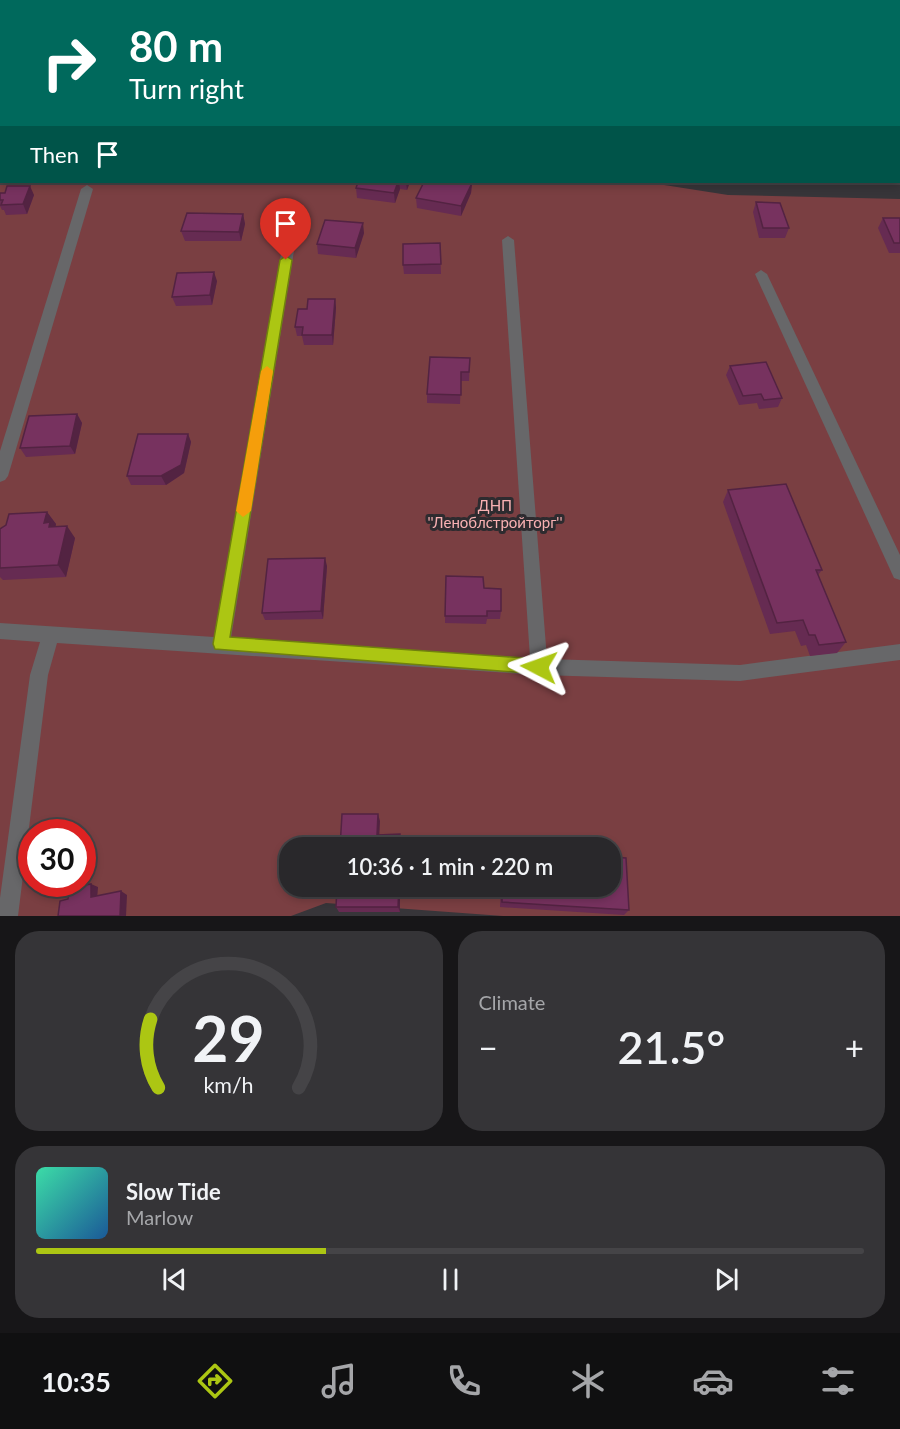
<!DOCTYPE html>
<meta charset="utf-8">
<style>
body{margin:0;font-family:Lato,sans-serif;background:#353437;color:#f1f3f6;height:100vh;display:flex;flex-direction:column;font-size:22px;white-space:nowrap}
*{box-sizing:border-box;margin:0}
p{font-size:20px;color:#a5a6a9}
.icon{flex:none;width:33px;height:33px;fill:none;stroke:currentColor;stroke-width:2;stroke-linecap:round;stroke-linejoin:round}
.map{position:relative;height:916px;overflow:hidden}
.sheet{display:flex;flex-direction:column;gap:15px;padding:15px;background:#171618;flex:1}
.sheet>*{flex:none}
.hud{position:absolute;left:0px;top:0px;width:900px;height:183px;box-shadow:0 3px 9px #0003,0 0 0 2px #454447;background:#00695c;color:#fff;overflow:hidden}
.speed{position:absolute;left:18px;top:819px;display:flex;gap:12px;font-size:30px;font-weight:700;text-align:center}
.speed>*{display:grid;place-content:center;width:78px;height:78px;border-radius:50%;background:#29282b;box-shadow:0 3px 9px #0003,0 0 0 2px #454447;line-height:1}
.speed .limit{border:9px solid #d22;background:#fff;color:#111}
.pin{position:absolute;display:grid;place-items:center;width:51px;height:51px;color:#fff;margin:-62px -26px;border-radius:50% 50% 50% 0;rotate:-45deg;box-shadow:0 0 6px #0007}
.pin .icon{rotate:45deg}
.me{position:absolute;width:66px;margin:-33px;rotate:274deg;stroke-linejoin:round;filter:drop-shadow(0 0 4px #0008)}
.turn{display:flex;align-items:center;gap:21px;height:126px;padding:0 30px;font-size:27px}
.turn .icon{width:78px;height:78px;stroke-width:2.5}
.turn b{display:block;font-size:42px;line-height:51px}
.then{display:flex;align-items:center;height:57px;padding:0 30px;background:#0003;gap:12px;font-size:22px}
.big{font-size:45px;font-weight:600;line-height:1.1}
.sheet .card{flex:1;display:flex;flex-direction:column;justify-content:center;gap:9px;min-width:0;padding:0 21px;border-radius:24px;background:#353437}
.sheet .dial{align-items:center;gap:0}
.dial svg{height:156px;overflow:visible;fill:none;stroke:#454447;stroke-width:7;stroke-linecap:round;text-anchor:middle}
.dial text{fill:#f1f3f6;stroke:none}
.song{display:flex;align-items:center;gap:18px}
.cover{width:72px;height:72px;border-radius:9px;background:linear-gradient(135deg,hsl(160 70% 55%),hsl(210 70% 35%))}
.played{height:6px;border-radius:3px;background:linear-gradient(90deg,#acc613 35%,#454447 35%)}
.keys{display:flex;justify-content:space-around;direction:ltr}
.heat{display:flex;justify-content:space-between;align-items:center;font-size:33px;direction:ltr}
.sheet .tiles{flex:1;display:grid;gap:15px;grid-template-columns:1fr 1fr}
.card:last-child{grid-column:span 2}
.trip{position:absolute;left:279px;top:837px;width:342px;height:60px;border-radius:24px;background:#29282b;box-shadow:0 3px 9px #0003,0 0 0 2px #454447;font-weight:600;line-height:60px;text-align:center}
.tabs{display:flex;height:96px;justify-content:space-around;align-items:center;background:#101011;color:#a5a6a9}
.tabs .icon{width:42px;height:42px}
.tabs .active{color:#acc613}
.tabs b{font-size:27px;color:#f1f3f6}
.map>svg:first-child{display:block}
</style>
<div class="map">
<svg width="900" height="916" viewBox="0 0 900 916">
<rect width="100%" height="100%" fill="#373539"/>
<g fill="#7a3f42" fill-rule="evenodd">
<polygon points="0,0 900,0 900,185 815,182 898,182 898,2 2,2 0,73"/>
<path d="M0 115 2 182H645L728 195 900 199V916H503L326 903 291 916H0ZM32 832H82V884H32ZM290 848H610V886H290Z"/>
</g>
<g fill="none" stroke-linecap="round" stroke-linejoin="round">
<g fill="#676769" fill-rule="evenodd">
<polygon points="87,185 93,189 8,476 5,480 0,482 0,451 81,189"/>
<polygon points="294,210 300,214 231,638 530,658 502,240 508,236 514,240 547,659 740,665 900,644 900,660 740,681 539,675 57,643 48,675 18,916 0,916 0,898 30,675 40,642 0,639 0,623 214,637 288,214"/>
<polygon points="761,270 767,274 900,555 900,580 894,578 755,274"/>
</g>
</g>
<g fill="#662b52">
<polygon points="2,182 26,182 25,183"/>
<polygon points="358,182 410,182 407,190 400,189 395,203 357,198 356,188"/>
<polygon points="472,183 471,193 461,216 417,208 416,198"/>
<polygon points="0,193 34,195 27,214 6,215 4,210 2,210 0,206"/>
<polygon points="756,202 789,228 785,238 759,238 753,212"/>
<polygon points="243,214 245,224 241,241 185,241 181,231"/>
<polygon points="883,218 900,218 900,253 889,253 878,228"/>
<polygon points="364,233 356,258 318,254 317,244"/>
<polygon points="440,243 441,274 404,274 403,265"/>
<polygon points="217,281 212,305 176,306 172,297"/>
<polygon points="335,299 336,308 333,345 304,345 302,336 297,336 295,327 307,309"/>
<polygon points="470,358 469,381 461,381 460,404 427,403 427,394"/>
<polygon points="730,366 782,398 778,407 759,409 757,403 739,405 726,375"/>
<polygon points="77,414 82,423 75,454 26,457 20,448"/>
<polygon points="188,434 191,442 184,473 166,485 131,485 127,476"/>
<polygon points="728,490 822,570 818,575 846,642 837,653 810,656 806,645 801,646 795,631 770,634 723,502"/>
<polygon points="47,512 56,524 55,527 75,538 66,577 3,580 0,577 0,529"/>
<polygon points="327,566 323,619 265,620 262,613"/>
<polygon points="446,576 484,588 501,611 500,619 487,619 486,624 445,623"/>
<polygon points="337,886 400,886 400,912 339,912 336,907"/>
<polygon points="501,886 610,886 629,910 624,915 500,907"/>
</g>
<g fill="#532342">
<polygon points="398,182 399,182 400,189 395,203 394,193"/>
<polygon points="406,182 410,182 407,190"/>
<polygon points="472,183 471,193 461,216 461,206"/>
<polygon points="30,186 34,195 27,214 23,204"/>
<polygon points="243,214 245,224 241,241 239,232"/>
<polygon points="363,223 364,233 356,258 355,248"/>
<polygon points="214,272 217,281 212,305 210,295"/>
<polygon points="335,299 336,308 333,345 332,335"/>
<polygon points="77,414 82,423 75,454 70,446"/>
<polygon points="188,434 191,442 184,473 166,485 161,476"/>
<polygon points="47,512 56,524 55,529 59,534 44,523"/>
<polygon points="67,526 75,538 66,577 58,565"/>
<polygon points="325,558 327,566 323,619 321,611"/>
<polygon points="378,814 380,821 379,841 377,835"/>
<polygon points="91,884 98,887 97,900 91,897"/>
<polygon points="399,886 400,886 400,912 398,907"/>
<polygon points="121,891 127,895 126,916 120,916"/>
</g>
<g fill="#77325f" stroke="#532342" stroke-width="1.5">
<polygon points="358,182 398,182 394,193 356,188"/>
<polygon points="424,182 464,182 472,183 461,206 416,198"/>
<polygon points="7,186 30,186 23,204 1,205 3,200 0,200 0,193 5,193"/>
<polygon points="756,202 780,203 789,228 763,228"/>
<polygon points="187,213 243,214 239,232 181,231"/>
<polygon points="883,218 900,218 900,243 894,243"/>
<polygon points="325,220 363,223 355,248 317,244"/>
<polygon points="440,243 441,264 403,265 403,244"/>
<polygon points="214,272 210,295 172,297 177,273"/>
<polygon points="308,299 335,299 332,335 302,335 303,327 295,327 298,309 307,309"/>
<polygon points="430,357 470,358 469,372 461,372 461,395 427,394"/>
<polygon points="766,362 782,398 764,400 761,394 743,396 730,366"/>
<polygon points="77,414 70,446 20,448 29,416"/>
<polygon points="138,434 188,434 181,465 161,476 127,476"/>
<polygon points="786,484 822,570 816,570 846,642 819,645 815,635 809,635 803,620 777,623 728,490"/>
<polygon points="47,512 44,523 50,522 49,527 67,526 58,565 0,568 0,529 6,525 9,514"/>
<polygon points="325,558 321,611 262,613 268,559"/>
<polygon points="446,576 483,577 484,588 501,589 501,611 487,611 487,616 445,616"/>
<polygon points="342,814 378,814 377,835 400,834 400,848 340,848"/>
<polygon points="610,857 626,858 629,910 502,902 502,886 610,886"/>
<polygon points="91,884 91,897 121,891 120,916 58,916 60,901 68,899 69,888"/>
<polygon points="337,886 399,886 398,907 336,907"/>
</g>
<polygon fill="#acc613" stroke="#70810c" stroke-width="1.5" points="286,256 292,260 230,637 539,659 545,661 547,667 545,672 539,674 215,649 213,644 280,260"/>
<polygon fill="#f59e0b" points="267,366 273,371 251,511 243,517 236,511 261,371"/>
<g text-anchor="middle" stroke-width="6" stroke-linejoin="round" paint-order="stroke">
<g font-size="15" fill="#f9b1b3" stroke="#2d2b2f">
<text x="495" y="511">ДНП<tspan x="495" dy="17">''Леноблстройторг''</tspan></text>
</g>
</g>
</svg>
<div class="speed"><div class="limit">30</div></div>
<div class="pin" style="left:286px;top:260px;background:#d93025"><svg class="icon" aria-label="arrive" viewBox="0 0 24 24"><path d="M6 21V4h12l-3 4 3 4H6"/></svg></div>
<svg class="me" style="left:539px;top:667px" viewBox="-20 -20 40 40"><path d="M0-17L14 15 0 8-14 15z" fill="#acc613" stroke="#fff" stroke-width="4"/></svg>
<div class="trip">10:36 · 1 min · 220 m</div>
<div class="hud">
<div class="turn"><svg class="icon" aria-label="right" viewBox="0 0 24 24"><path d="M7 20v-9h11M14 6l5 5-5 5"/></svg><div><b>80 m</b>Turn right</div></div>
<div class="then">Then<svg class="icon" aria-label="arrive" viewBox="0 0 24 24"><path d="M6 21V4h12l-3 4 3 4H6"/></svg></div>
</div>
</div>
<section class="sheet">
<div class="tiles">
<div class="card dial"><svg viewBox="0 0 100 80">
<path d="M14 69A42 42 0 1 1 86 69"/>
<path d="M14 69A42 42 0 0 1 10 34" stroke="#acc613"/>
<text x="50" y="56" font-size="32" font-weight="700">29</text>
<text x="50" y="72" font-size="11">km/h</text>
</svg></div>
<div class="card"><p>Climate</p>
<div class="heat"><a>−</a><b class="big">21.5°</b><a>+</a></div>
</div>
<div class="card">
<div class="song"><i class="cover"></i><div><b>Slow Tide</b><p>Marlow</p></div></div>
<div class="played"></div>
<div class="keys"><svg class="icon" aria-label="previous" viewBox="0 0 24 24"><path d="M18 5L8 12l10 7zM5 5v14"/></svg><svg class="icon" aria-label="pause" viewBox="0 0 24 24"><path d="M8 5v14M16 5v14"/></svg><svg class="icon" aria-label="next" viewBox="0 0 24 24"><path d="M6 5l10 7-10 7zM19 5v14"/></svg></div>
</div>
</div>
</section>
<nav class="tabs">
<b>10:35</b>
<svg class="icon active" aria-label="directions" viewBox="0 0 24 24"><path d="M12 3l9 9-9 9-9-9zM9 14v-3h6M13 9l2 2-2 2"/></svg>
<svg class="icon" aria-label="music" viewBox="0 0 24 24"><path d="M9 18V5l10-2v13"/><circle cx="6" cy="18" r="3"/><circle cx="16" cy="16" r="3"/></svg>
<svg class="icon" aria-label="phone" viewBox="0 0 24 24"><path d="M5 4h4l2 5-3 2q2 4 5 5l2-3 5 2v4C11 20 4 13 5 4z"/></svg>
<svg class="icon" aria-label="climate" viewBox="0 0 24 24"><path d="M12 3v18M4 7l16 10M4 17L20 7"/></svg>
<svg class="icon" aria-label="car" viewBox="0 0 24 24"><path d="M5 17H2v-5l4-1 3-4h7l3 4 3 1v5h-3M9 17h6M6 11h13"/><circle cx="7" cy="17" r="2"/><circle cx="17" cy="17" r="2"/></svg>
<svg class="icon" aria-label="filters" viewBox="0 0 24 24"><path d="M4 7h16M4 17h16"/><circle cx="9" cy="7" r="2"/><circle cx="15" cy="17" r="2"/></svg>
</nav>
